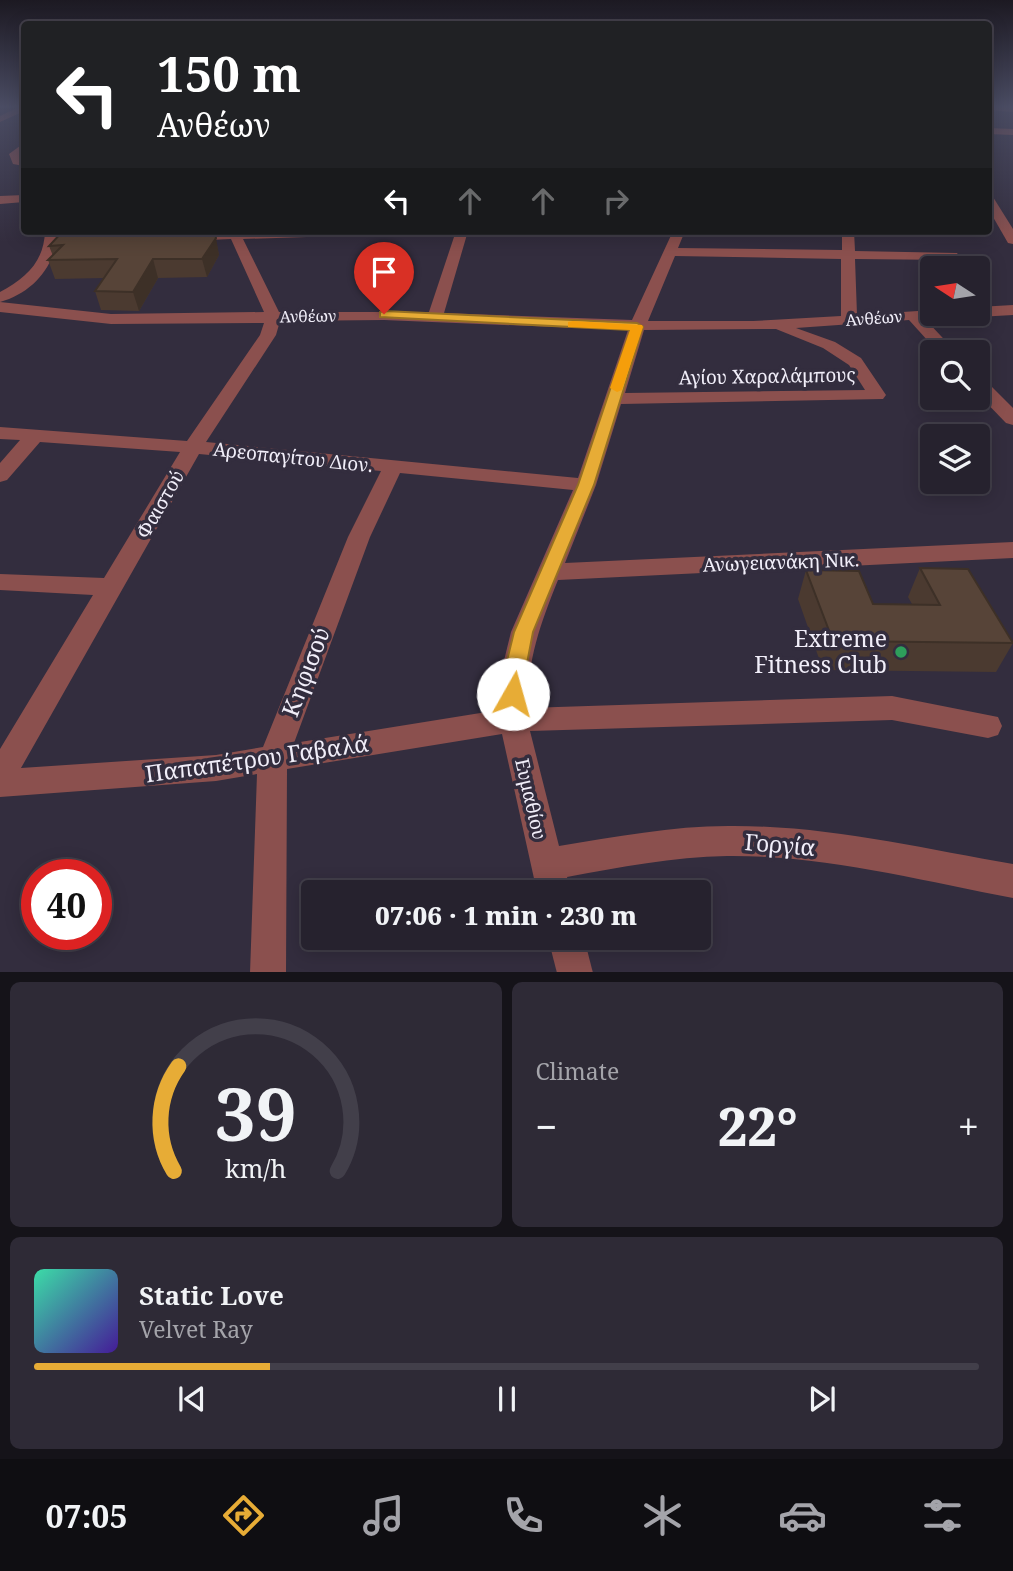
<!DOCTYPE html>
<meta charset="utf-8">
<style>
body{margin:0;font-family:"Noto Serif",serif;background:#2e2a36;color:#f1f3f6;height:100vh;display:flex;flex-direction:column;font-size:26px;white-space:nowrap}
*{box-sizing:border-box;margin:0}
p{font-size:23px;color:#a4a4aa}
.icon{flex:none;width:38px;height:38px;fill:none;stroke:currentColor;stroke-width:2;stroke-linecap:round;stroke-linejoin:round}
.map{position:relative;height:972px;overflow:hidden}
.drawer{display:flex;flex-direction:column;gap:10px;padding:10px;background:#151319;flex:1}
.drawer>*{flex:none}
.hud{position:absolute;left:21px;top:21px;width:971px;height:214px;border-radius:7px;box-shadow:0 4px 18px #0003,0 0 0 2px #423f4a;background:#202124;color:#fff;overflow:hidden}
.needle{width:46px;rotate:282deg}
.buttons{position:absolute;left:920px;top:256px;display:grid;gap:14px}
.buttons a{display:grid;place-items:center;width:70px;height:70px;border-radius:7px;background:#26222e;box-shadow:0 4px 18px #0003,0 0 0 2px #423f4a;font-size:35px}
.speed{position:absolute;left:21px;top:859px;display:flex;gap:14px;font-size:35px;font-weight:700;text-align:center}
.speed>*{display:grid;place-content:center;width:91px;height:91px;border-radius:50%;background:#26222e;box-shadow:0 4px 18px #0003,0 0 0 2px #423f4a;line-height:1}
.speed .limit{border:10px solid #d22;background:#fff;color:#111}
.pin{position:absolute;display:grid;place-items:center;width:60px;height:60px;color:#fff;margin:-72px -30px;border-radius:50% 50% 50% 0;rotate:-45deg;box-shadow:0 0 7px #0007}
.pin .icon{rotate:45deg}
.me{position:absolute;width:77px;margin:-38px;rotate:7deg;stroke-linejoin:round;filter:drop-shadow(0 0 5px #0008)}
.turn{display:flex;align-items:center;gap:24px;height:147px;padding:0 21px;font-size:32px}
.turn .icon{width:91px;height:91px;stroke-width:2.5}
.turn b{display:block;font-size:49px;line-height:60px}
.lanes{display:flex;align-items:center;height:66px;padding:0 21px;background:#0003;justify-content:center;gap:35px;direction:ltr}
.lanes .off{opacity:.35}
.big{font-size:52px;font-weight:800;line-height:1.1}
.drawer .tile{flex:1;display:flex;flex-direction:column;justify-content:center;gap:10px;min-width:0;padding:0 24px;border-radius:10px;background:#2e2a36}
.drawer .dial{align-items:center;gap:0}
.dial svg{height:182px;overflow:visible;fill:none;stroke:#423f4a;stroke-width:7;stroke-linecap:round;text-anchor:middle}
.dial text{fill:#f1f3f6;stroke:none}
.song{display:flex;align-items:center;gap:21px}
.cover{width:84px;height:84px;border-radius:10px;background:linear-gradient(135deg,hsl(160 70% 55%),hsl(260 70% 35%))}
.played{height:7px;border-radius:4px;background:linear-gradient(90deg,#e7ac36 25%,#423f4a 25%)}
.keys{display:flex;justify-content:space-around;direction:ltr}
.heat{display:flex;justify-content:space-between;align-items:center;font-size:38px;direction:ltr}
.drawer .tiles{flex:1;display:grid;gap:10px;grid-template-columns:1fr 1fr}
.tile:last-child{grid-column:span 2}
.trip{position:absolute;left:301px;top:880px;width:410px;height:70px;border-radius:7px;background:#26222e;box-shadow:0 4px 18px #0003,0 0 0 2px #423f4a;font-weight:800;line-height:70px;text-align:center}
.menu{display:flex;height:112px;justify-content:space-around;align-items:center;background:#0f0e12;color:#a4a4aa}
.menu .icon{width:49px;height:49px}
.menu .active{color:#e7ac36}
.menu b{font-size:32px;color:#f1f3f6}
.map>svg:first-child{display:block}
</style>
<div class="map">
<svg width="1013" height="973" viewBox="0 0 1013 973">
<rect width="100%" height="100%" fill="#332d3e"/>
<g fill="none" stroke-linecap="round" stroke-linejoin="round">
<g fill="#8b504e" fill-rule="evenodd">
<polygon points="21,106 24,106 24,111 0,122 0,116"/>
<polygon points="989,106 1013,106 1013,112 989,110"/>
<polygon points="989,128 1013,129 1013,135 989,134"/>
<polygon points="24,143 24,151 19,155 24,160 24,166 13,164 9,154"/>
<polygon points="0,196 24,195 24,202 0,204"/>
<polygon points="989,197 993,197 1013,229 1013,244 1008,243 989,210"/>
<path d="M45 231H57C57 265 33 293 0 302L111 314 264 312 231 239 187 241 180 237C194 225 343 231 373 231L367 235 243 239 279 312H429L456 231H468L444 313 632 320 673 231H685L678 248 842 250V231H854L855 251 957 253 959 256 952 260 855 259 857 315 933 310V313H960L952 318 925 319 956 352H938L909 320 796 328 835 342 861 358 886 395 883 399 621 404 596 485 565 563 1013 542V558L558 580C540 625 528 658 527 708L892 696 998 717 1002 726 998 735 988 738 892 720 530 731 559 846C615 837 672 826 728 826 825 825 919 848 1013 864V898C919 880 823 855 727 856 673 857 620 867 567 877L571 892H537L502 734 287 769 286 973H250L257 774 216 781 0 797V749L93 595 0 590V574L104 578 180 452 40 442 7 480 0 482V463L20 440 0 439V427L187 441 260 335 264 323 111 324 0 312V292C26 278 44 262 45 231ZM675 256 841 259V316L753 321H648ZM384 320 628 330 578 478 206 442 276 335 280 321ZM776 329 823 348 849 365 865 390 625 393 644 330ZM199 454 381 471 348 537 263 747 216 755 21 768ZM400 473 573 490 511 632 501 673 499 710 294 743 370 537Z"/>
<polygon points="1013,305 1013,315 978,317 971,313 978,313 978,307"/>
<polygon points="978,378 984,379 1013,408 1013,425 1006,423 978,394"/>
<polygon points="548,938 584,938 593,973 557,973"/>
</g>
</g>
<g fill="#4b3a30">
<polygon points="59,231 214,231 219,255 207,277 158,278 139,311 101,310 95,291 104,278 55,279 48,260 53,256 49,246 61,233 60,233"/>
<polygon points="920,568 1013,643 996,672 823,670 798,599 806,570 873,604 912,604 908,597"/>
</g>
<g fill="#3d3027">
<polygon points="216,238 219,255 207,277 202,259"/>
<polygon points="153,259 158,278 139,311 133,292"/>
</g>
<g fill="#574438" stroke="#3d3027" stroke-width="2">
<polygon points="63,231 214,231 216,238 202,259 153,259 133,292 95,291 117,259 48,260 63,245 49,246"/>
<polygon points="920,568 968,569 1013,643 833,641 806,570 859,571 873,604 940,605"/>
</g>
<linearGradient id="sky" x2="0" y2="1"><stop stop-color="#1c1922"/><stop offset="0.44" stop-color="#4a4c63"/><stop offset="1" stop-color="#4a4c63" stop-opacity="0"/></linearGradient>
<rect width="1013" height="242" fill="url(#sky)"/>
<polygon fill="#e7ac36" stroke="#967023" stroke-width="2" points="384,311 637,323 643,327 594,485 533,632 520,700 513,703 505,700 502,694 504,673 514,632 578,485 630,330 380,317 380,312"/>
<polygon fill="#f59e0b" points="573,321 642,325 643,327 622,390 617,392 610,388 630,330 568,327 568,322"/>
<circle fill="#2e9e5b" stroke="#332d3e" stroke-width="2.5" cx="901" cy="652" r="7"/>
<g text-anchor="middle" stroke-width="7" stroke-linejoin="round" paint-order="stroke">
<g font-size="16" fill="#f1eef9" stroke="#332d3e">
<text transform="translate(308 316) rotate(-1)" y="6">Ανθέων</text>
<text transform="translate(874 318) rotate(-4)" y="6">Ανθέων</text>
</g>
<g font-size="19" fill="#f1eef9" stroke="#332d3e">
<text transform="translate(767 376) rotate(-1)" y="7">Αγίου Χαραλάμπους</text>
<text transform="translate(293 457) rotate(6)" y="7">Αρεοπαγίτου Διον.</text>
<text transform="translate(160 504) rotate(-60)" y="7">Φαιστού</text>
<text transform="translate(781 562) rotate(-2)" y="7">Ανωγειανάκη Νικ.</text>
<text transform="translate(531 799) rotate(77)" y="7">Ευμαθίου</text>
</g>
<g font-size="23" fill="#f1eef9" stroke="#332d3e" text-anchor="end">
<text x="887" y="647">Extreme<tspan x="887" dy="26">Fitness Club</tspan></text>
</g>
<g font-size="23" fill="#f1eef9" stroke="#332d3e">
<text transform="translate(306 672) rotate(-69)" y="8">Κηφισού</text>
<text transform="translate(257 759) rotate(-8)" y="8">Παπαπέτρου Γαβαλά</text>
<text transform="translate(780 845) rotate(5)" y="8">Γοργία</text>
</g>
</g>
</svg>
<div class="buttons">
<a><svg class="needle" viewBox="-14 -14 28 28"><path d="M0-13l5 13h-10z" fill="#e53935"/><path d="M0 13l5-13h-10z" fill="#a4a4aa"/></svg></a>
<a><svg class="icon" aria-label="search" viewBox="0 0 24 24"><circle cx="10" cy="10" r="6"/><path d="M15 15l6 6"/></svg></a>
<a><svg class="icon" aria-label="layers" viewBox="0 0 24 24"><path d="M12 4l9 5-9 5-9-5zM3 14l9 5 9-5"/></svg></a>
</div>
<div class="speed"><div class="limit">40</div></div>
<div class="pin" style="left:384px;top:314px;background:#d93025"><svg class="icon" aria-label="arrive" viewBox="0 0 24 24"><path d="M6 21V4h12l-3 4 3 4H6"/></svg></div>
<svg class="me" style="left:513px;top:694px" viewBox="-20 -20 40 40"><circle r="19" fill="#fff"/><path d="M0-13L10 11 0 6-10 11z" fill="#e7ac36"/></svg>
<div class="trip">07:06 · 1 min · 230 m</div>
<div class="hud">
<div class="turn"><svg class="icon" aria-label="left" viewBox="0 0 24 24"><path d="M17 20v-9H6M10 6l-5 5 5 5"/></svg><div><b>150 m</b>Ανθέων</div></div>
<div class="lanes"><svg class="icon" aria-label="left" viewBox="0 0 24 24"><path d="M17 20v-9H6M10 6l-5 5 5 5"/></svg><svg class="icon off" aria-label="ahead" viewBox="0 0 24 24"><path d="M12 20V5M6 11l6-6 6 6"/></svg><svg class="icon off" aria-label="ahead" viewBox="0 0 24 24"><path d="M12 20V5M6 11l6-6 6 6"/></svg><svg class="icon off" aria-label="right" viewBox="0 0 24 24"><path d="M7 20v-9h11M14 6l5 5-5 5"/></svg></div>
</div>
</div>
<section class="drawer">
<div class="tiles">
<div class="tile dial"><svg viewBox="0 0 100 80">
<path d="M14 69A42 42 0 1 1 86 69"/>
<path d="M14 69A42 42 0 0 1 16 23" stroke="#e7ac36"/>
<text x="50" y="56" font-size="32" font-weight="700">39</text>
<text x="50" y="72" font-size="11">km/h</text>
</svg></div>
<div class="tile"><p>Climate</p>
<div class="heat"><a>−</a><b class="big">22°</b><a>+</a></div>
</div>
<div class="tile">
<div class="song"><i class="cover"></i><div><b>Static Love</b><p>Velvet Ray</p></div></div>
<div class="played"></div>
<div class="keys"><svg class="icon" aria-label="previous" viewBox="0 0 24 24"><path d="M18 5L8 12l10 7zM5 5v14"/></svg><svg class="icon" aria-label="pause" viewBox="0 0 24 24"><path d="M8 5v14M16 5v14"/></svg><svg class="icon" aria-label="next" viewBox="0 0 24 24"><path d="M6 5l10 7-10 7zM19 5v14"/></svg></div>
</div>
</div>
</section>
<nav class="menu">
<b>07:05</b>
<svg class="icon active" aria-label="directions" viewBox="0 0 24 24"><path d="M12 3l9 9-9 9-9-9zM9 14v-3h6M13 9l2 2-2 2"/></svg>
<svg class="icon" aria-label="music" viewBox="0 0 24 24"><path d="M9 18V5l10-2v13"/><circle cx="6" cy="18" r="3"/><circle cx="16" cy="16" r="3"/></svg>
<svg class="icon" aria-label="phone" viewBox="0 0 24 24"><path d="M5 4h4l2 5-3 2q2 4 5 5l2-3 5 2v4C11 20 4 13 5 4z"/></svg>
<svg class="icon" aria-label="climate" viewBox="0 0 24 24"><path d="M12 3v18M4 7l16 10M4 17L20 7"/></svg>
<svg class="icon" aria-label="car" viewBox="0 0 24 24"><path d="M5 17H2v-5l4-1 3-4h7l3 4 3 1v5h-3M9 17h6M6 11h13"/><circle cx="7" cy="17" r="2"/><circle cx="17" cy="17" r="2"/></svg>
<svg class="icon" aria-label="filters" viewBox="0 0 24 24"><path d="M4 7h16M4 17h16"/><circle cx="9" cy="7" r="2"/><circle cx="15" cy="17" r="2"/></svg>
</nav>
